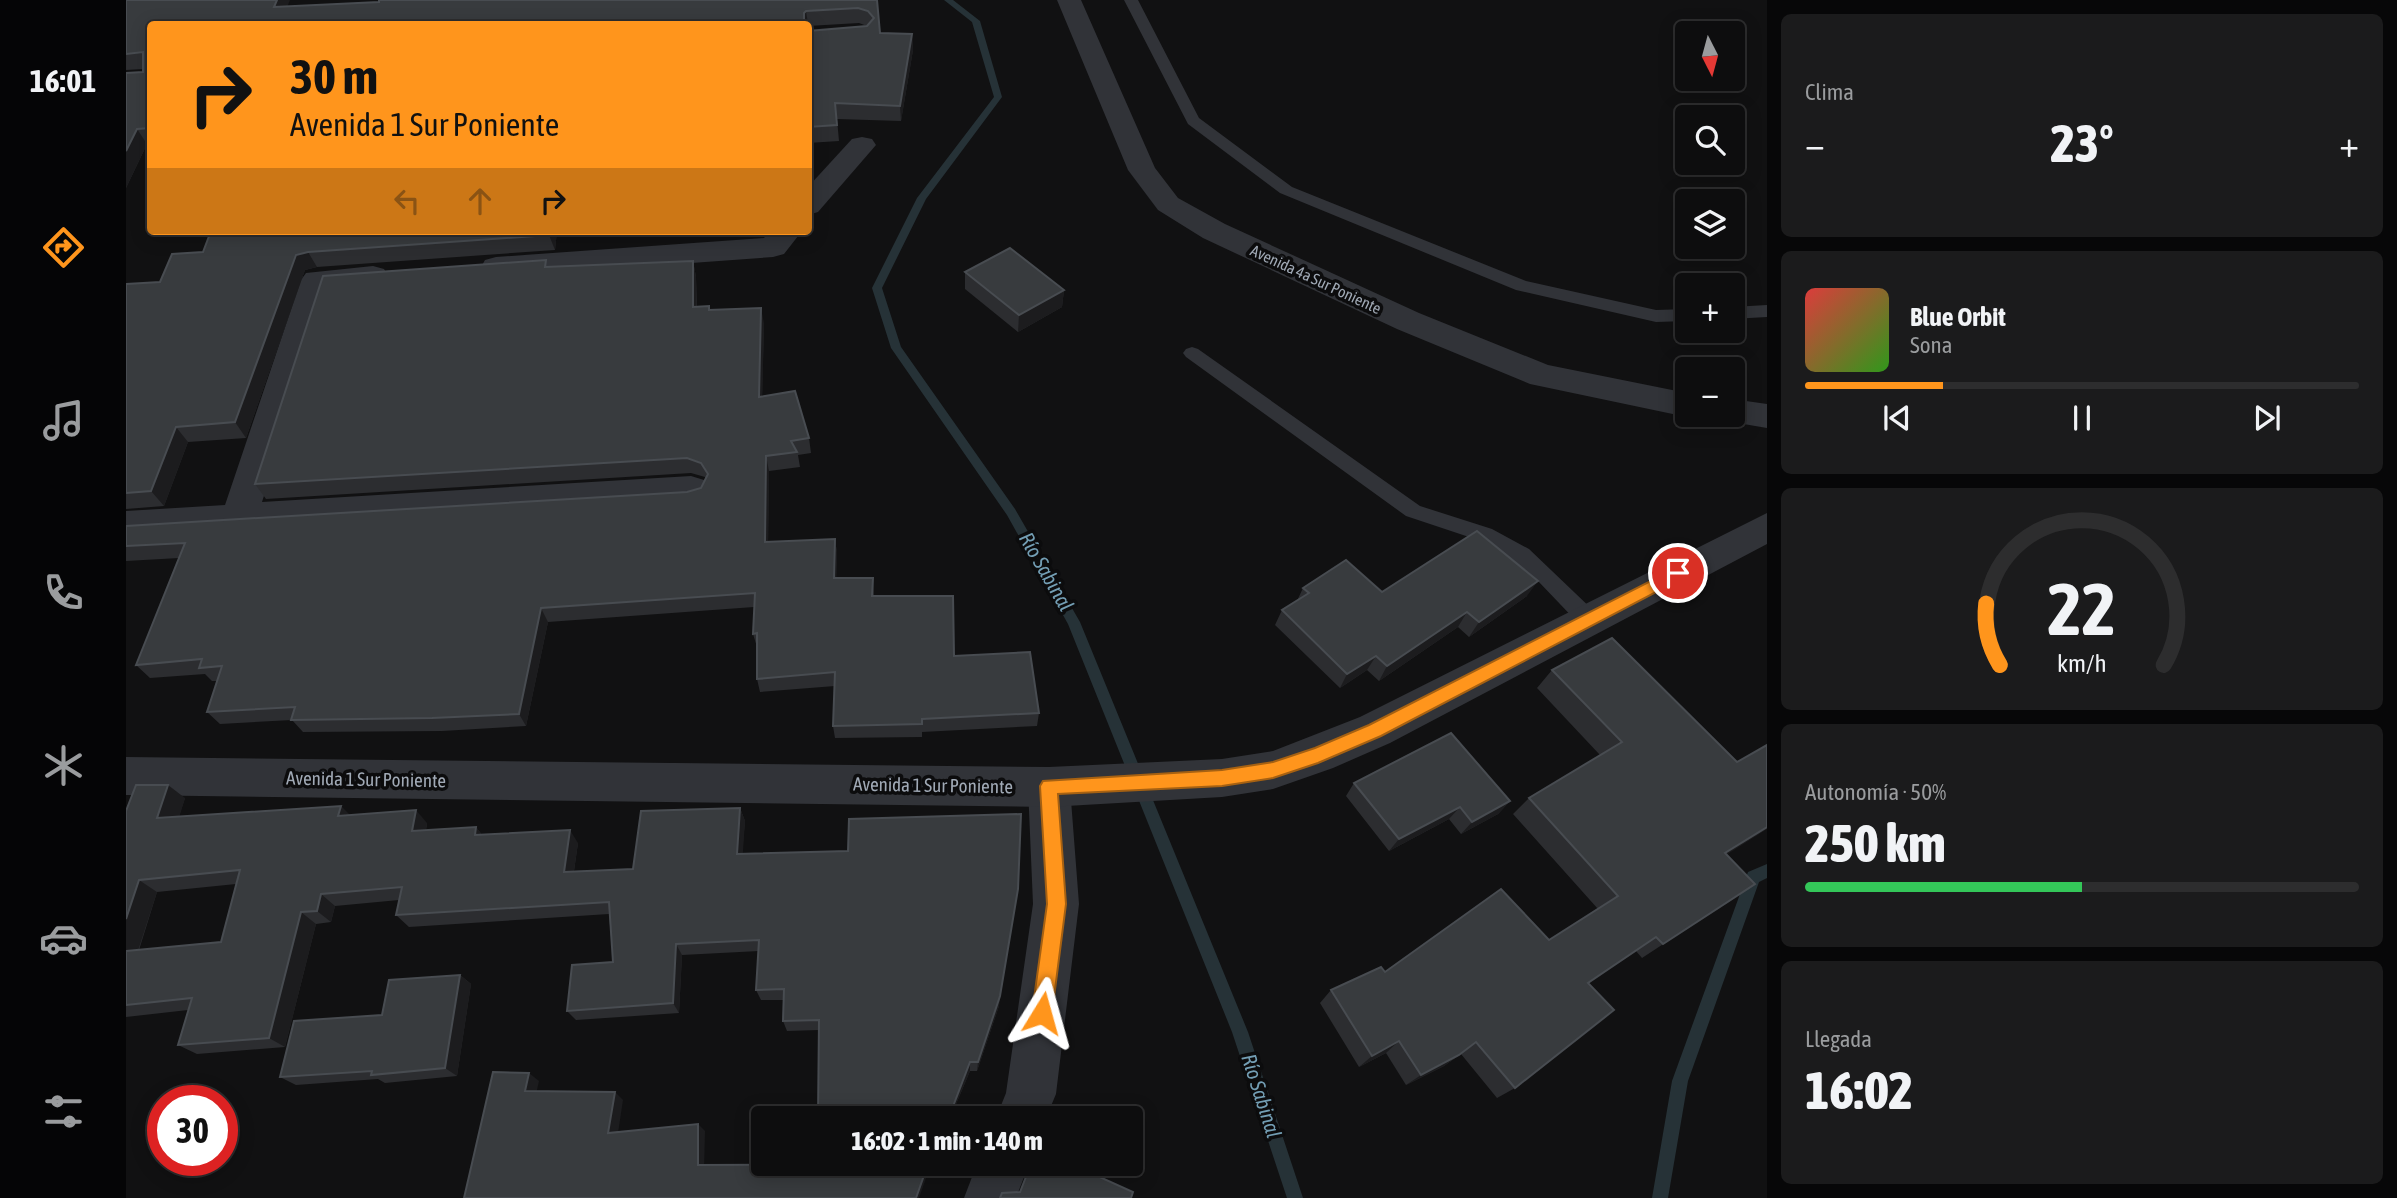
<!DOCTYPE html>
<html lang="es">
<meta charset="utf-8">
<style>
body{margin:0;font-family:"Asap Condensed",sans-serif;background:#1b1b1c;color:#f1f3f6;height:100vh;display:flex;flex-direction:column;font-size:26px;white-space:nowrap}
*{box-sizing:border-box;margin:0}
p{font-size:23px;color:#9a9c9e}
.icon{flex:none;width:38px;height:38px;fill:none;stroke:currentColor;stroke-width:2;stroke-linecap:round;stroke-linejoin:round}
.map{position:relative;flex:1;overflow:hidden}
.side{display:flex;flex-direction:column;gap:14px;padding:14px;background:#070708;width:630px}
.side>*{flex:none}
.guide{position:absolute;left:21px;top:21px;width:665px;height:214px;border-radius:7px;box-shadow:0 4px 18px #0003,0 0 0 2px #2d2d2e;background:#ff951c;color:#111;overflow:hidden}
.needle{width:46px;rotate:174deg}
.buttons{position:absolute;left:1549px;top:21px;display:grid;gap:14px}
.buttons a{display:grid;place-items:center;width:70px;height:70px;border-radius:7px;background:#0d0d0e;box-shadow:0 4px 18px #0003,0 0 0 2px #2d2d2e;font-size:35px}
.speed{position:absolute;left:21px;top:1085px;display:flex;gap:14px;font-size:35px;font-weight:700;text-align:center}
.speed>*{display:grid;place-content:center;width:91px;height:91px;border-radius:50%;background:#0d0d0e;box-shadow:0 4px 18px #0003,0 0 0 2px #2d2d2e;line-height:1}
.speed .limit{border:10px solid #d22;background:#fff;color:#111}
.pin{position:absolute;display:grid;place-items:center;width:60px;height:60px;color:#fff;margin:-30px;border:4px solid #fff;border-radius:50%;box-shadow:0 2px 7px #0007}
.me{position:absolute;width:77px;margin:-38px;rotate:8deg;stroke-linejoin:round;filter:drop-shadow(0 0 5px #0008)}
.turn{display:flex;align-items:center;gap:24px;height:147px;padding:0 28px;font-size:32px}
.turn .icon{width:91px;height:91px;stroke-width:2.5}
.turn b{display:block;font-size:49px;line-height:60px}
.lanes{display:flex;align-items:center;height:66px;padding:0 28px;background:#0003;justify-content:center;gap:35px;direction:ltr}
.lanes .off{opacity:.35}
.big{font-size:52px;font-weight:800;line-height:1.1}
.side .tile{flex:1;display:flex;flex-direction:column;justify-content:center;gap:10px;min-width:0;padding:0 24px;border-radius:10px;background:#1b1b1c}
.side .dial{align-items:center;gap:0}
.dial svg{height:182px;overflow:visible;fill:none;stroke:#2d2d2e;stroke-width:7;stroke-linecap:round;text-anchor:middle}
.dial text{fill:#f1f3f6;stroke:none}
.song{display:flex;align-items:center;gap:21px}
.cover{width:84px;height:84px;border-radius:10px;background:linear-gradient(135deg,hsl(0 70% 55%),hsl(110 70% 35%))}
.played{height:7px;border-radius:4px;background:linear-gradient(90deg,#ff951c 25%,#2d2d2e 25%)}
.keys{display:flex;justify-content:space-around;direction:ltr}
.heat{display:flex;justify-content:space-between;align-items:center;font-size:38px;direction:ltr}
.charge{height:10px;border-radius:5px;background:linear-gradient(90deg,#34c759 50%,#2d2d2e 0)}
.trip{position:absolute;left:625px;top:1106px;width:392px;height:70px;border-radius:7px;background:#0d0d0e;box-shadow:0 4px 18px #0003,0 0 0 2px #2d2d2e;font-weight:800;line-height:70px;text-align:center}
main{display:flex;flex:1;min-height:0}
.menu{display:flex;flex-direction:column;width:126px;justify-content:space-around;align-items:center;background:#050506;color:#9a9c9e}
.menu .icon{width:49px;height:49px}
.menu .on{color:#ff951c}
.menu b{font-size:32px;color:#f1f3f6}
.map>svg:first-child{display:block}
</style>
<main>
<nav class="menu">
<b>16:01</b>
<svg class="icon on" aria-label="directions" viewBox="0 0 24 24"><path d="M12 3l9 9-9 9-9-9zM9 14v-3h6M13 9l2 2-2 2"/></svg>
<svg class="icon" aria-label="music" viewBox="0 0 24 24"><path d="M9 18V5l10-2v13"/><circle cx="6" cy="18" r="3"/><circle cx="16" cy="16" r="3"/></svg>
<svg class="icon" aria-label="phone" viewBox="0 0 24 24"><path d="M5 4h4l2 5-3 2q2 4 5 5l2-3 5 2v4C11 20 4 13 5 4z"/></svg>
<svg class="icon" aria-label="climate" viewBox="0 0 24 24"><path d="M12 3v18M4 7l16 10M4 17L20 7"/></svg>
<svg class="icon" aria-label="car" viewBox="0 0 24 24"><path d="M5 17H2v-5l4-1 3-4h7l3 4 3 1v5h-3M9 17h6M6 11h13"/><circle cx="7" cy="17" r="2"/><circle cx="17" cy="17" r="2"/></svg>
<svg class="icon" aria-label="filters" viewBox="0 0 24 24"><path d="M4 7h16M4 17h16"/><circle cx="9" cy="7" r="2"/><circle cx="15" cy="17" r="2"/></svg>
</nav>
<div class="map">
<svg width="1641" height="1198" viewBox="0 0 1641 1198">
<rect width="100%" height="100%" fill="#111112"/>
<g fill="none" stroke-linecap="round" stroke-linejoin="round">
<g fill="#263237" fill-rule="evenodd">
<polygon points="818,0 827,0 854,21 876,97 800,199 756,288 775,347 889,509 954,622 1122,1032 1177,1198 1161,1198 1106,1032 942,624 881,515 765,348 746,288 791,198 868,97 846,22"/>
<polygon points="1641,864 1641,878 1633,882 1562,1081 1542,1198 1526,1198 1546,1081 1622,872"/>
</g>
<g fill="#313338" fill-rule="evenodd">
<polygon points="998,0 1012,0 1073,118 1166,187 1400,281 1530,310 1561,309 1561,321 1530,322 1390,290 1154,193 1062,124"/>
<polygon points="1641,305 1641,317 1606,319 1606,307"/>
<polygon points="1066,347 1072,349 1294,506 1366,529 1403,549 1471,614 1474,620 1471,626 1463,629 1455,626 1412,581 1388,561 1352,540 1280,516 1060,357 1057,353 1060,349"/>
</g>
<g fill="#313338" fill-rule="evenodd">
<polygon points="931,0 955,0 1029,168 1052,198 1099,224 1293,313 1422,365 1561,393 1561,415 1569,415 1561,417 1404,384 1271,329 1077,238 1032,210 1002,170"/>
<polygon points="736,137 746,139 750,145 692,212 682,215 682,187 726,139"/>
<polygon points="644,231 676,231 658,254 647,257 370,277 359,274 355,267 359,260 370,257 638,238"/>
<polygon points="247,266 258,269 262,276 258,283 204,289 136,502 565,476 578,480 583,490 578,500 565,504 0,539 0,511 99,505 175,280 180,273"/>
<polygon points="1606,399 1641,404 1641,428 1594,420 1591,415 1606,415"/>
<polygon points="923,767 938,773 944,787 953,904 930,1094 920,1118 870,1118 880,1093 907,904 902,787 908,773"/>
<polygon points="851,1164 903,1164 890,1198 838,1198"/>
</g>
<polygon fill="#313338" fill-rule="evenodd" points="1641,513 1641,544 1264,743 1207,768 1147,789 1096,797 923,807 0,795 0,757 923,767 1096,759 1147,751 1234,717"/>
</g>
<g fill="#2c2d30" fill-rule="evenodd">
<polygon points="0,0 161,7 751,0 754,33 786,34 787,50 775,121 711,119 713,141 682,143 682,31 741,26 733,23 682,26 682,24 24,24 24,144 21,144 0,188 0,73 17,72 17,69 0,70"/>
<polygon points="431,231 429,250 191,267 179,270 120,438 62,442 38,506 0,509 0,284 34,282 46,254"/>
<polygon points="567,261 570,277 571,307 583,306 584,310 638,323 636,396 683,438 685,453 672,455 674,467 643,471 642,542 709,539 711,553 710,578 747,578 748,596 828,656 913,713 911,726 796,732 796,737 709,738 707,726 709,686 634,692 631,679 631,647 627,634 628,607 422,622 400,726 316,731 177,732 166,720 94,724 81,712 91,681 86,681 79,674 24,678 10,665 53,558 0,561 0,526 561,492 575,488 579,479 579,477 565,473 140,499 129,484 422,267"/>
<polygon points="839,272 938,290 936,307 892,332 839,289"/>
<polygon points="1177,588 1256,592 1401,596 1343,637 1332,627 1253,681 1241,670 1214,688 1149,625 1156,610 1171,601"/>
<polygon points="1486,638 1600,855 1629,884 1516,958 1510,951 1462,983 1389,1088 1371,1098 1335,1054 1318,1066 1280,1085 1260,1053 1233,1067 1194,1003 1205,990 1259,972 1423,940 1472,909 1387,814 1403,798 1474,755 1411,688 1426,670"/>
<polygon points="1228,783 1384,801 1372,814 1335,834 1323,819 1263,851 1220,796"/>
<path d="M59 798 53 816 224 815 301 823 300 830 350 827 356 835 452 843 448 871 507 869 614 808 619 821 616 854 873 1006 851 1071H844L825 1116H821V1118H692L693 1030 661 1031 657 1021 658 1000H635L630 990 633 951 556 955 553 1013 450 1020 441 1011 487 962 483 914 283 927 270 915 273 900 209 906 205 922 190 924 159 1047 71 1054 52 1045 62 1010 0 1017V811ZM110 884 95 942 13 950 31 892Z"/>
<polygon points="334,975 345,984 331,1076 259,1083 252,1079 170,1085 154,1077 256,1015"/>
</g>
<g fill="#1c1c1e">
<polygon points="151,0 164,0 155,23 148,7"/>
<polygon points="680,11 682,24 678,24 678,13"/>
<polygon points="786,34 787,50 775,121 774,106"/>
<polygon points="11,129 21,144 0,188 0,151"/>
<polygon points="424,231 431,231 429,250 423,235"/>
<polygon points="182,252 191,267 179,270 120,438 109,422 170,255"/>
<polygon points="567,261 570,277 571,323 567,307"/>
<polygon points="938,290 936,307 892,332 893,315"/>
<polygon points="635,308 638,323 636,412 633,397"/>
<polygon points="50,427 62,442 38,506 25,491"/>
<polygon points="640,456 643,471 642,556 639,542"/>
<polygon points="709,539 711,553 710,592 708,578"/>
<polygon points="1412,581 1401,596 1343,637 1353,622"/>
<polygon points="415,608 422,622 400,726 393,714"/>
<polygon points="1341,612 1332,627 1253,681 1261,666"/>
<polygon points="1250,656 1241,670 1214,688 1221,674"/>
<polygon points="42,785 59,798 49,831 31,818"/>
<polygon points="1384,801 1372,814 1335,834 1346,822"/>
<polygon points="215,806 228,819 212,816"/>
<polygon points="1334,807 1323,819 1263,851 1273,839"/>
<polygon points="614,808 619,821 616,866 611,854"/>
<polygon points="290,810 301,823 298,844 286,831"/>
<polygon points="350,827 360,840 349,835"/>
<polygon points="1641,827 1641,829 1578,869 1599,853"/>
<polygon points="444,830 452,843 446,884 438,872"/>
<polygon points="13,880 31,892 8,963 0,958 0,919"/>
<polygon points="892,889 873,1006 851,1071 852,1062"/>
<polygon points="195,894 209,906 205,922 191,911"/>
<polygon points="175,912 190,924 159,1047 143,1038"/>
<polygon points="550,944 556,955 553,1013 547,1003"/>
<polygon points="334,975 345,984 331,1076 319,1068"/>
<polygon points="1273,1041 1260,1053 1233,1067 1246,1056"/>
<polygon points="1333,1055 1318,1066 1280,1085 1295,1075"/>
<polygon points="844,1062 844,1071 825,1116 826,1109"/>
<polygon points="403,1073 413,1081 409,1099 399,1091"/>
<polygon points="489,1092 497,1100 491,1140 482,1133"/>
<polygon points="572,1124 579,1131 578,1171 572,1165"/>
<polygon points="802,1164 805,1164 793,1198 790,1198"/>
</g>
<g fill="#383b3e" stroke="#484c51" stroke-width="2">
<polygon points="0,0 151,0 148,7 253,2 253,0 751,0 754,33 786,34 774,106 709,103 711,125 682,127 682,31 741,26 748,18 742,11 732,8 680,11 678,13 678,24 24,24 24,128 11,129 0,151 0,73 17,72 17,52 0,54"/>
<polygon points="85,231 424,231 423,235 182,252 170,255 109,422 50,427 25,491 0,493 0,284 34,282 46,254 77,252"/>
<polygon points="884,248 938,290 893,315 839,272"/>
<polygon points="420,260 419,267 567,261 567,307 583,306 583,310 635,308 633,397 669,391 683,438 665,441 671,452 640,456 639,542 709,539 708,578 747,578 746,596 827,596 828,656 904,652 913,713 796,719 796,724 707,726 709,672 631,679 631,633 627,634 629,593 415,608 393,714 306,718 165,720 169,707 81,712 96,666 73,668 76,659 10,665 59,543 0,546 0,526 561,492 575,488 582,474 575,463 561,458 129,484 197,276"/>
<polygon points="1351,531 1412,581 1353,622 1341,612 1261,666 1250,656 1221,674 1156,610 1183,593 1177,588 1220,560 1256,592"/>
<polygon points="1486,638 1611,762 1641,745 1641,827 1599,853 1629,884 1537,944 1530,937 1462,983 1488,1010 1389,1088 1350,1042 1333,1055 1295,1075 1273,1041 1246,1056 1205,990 1255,967 1259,972 1375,889 1423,940 1492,896 1403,798 1496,742 1426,670"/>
<polygon points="1325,733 1384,801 1346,822 1334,807 1273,839 1228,783"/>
<polygon points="10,785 42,785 31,818 215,806 212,816 290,810 286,831 350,827 349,835 444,830 438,872 507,869 515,811 614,808 611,854 722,851 723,819 895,814 892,889 874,996 852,1062 844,1062 826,1109 821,1109 818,1118 692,1118 693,1020 657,1021 658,989 630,990 633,940 550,944 547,1003 441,1011 446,965 487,962 483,902 270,915 276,887 195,894 191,911 175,912 143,1038 52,1045 66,998 0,1005 0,951 95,942 114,870 13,880 0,919 0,811"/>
<polygon points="334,975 319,1068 245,1075 246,1071 154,1077 168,1021 256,1015 263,980"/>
<polygon points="367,1072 403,1073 399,1091 489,1092 482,1133 572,1124 572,1165 802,1164 790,1198 338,1198"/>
<polygon points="905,1164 945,1164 1007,1192 1005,1198 874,1198 876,1193 894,1192"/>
</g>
<polygon fill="#ff951c" stroke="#a66112" stroke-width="2" points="1552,567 1557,569 1560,573 1557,578 1255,736 1192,763 1147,778 1096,786 932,794 940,904 926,1013 923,1020 916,1022 909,1020 906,1013 921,904 914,786 917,781 1096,770 1147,762 1189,748 1243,725"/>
<g text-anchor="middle" stroke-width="7" stroke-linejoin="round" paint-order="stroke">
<g font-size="16" fill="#a0a9b5" stroke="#0c0c0d">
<text transform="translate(1190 279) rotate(25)" y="6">Avenida 4a Sur Poniente</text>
</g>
<g font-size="19" fill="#a0a9b5" stroke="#0c0c0d">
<text transform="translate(240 779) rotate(1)" y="7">Avenida 1 Sur Poniente</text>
<text transform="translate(807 785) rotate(1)" y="7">Avenida 1 Sur Poniente</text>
</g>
<g font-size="21" font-style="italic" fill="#739eb4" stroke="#0c0c0d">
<text transform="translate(920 572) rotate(60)" y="7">Río Sabinal</text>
<text transform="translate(1135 1096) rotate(72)" y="7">Río Sabinal</text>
</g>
</g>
</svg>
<div class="buttons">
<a><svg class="needle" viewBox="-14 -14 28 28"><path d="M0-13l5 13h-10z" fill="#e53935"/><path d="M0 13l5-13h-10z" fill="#9a9c9e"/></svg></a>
<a><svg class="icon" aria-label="search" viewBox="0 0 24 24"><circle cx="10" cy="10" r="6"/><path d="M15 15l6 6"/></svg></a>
<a><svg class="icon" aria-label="layers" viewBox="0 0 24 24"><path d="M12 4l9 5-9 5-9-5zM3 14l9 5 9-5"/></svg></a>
<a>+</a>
<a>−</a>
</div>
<div class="speed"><div class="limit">30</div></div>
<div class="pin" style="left:1552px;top:573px;background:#d93025"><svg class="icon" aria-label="arrive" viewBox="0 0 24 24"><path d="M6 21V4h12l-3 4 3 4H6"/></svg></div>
<svg class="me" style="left:916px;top:1013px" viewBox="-20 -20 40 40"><path d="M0-17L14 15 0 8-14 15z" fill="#ff951c" stroke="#fff" stroke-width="4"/></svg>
<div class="trip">16:02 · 1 min · 140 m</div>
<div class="guide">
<div class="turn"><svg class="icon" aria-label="right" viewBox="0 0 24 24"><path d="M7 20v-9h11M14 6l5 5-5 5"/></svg><div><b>30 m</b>Avenida 1 Sur Poniente</div></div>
<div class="lanes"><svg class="icon off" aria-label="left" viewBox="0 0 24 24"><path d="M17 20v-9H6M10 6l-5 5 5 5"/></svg><svg class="icon off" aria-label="ahead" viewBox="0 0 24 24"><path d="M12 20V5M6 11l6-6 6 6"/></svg><svg class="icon" aria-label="right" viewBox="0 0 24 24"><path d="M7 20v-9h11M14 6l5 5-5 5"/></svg></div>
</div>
</div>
<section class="side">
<div class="tile"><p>Clima</p>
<div class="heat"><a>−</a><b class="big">23°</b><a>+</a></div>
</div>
<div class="tile">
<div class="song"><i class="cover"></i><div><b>Blue Orbit</b><p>Sona</p></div></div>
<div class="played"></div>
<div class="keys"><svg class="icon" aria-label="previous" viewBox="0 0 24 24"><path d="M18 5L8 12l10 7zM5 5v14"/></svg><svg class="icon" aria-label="pause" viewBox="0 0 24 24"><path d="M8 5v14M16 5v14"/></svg><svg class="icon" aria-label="next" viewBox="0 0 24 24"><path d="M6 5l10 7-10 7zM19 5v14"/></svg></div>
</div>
<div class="tile dial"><svg viewBox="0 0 100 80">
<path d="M14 69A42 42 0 1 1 86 69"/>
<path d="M14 69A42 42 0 0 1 8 42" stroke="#ff951c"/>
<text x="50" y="56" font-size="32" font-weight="700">22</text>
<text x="50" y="72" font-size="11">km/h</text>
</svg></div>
<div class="tile"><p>Autonomía · 50%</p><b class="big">250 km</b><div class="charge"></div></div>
<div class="tile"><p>Llegada</p><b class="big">16:02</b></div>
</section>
</main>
